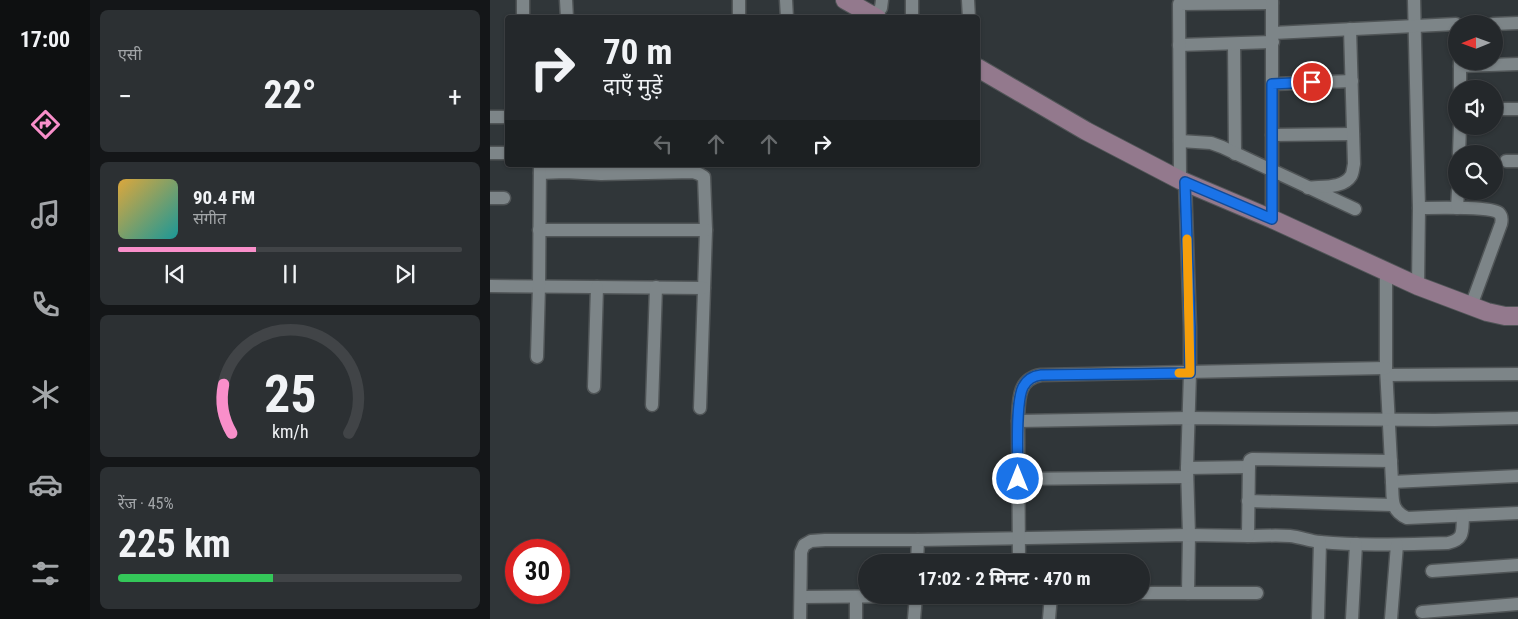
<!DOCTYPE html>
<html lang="hi">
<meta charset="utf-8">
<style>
body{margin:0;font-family:"Roboto Condensed","Noto Sans Devanagari",sans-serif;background:#2c3033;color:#f1f3f6;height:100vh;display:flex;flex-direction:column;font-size:19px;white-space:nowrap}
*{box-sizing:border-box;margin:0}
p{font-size:16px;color:#a3a6a9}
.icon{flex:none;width:28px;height:28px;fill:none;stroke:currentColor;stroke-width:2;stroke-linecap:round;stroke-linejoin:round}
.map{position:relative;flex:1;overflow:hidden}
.sheet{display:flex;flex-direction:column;gap:10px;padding:10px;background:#141618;width:400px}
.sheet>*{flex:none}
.hud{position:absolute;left:15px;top:15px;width:475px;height:152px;border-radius:5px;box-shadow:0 1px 4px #0004,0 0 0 1px #414447;background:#24282b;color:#f1f3f6;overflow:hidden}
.needle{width:32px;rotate:269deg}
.tools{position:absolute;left:958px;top:15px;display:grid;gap:10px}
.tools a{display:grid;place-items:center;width:55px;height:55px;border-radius:50%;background:#24282b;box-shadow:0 1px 4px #0004,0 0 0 1px #414447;font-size:25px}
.speed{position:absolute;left:15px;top:539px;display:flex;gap:10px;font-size:25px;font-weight:700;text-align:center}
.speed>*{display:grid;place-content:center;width:65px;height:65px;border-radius:50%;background:#24282b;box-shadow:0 1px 4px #0004,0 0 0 1px #414447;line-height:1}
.speed .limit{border:8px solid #d22;background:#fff;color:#111}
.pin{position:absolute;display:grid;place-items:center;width:42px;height:42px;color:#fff;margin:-21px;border:2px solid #fff;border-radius:50%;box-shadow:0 1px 5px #0007}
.me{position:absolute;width:55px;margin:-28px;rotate:0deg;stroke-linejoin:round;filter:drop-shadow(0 0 4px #0008)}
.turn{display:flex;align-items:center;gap:18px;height:105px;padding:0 15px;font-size:22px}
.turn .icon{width:65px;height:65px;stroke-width:2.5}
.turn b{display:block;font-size:35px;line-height:42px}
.lanes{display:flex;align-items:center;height:48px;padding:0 15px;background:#0003;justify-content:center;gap:25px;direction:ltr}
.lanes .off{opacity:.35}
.big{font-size:38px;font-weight:700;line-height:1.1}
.sheet .widget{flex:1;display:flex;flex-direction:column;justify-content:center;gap:8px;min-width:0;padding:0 18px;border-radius:8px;background:#2c3033}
.sheet .dial{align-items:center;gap:0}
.dial svg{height:130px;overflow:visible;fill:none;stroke:#414447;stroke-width:7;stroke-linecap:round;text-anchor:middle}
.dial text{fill:#f1f3f6;stroke:none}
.song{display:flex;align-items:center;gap:15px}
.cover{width:60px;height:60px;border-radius:8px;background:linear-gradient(135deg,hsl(40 70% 55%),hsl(180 70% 35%))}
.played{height:5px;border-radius:2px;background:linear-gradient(90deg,#f98fca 40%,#414447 40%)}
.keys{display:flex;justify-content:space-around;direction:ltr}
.heat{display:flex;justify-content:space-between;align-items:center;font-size:28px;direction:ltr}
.charge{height:8px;border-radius:4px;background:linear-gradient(90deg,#34c759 45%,#414447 0)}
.trip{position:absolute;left:368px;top:554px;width:292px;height:50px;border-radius:25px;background:#24282b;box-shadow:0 1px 4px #0004,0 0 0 1px #414447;font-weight:700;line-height:50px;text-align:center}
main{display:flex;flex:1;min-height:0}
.tab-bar{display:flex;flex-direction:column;width:90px;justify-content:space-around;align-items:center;background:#0e1011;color:#a3a6a9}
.tab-bar .icon{width:35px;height:35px}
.tab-bar .selected{color:#f98fca}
.tab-bar b{font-size:22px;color:#f1f3f6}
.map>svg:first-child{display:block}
</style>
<main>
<nav class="tab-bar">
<b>17:00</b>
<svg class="icon selected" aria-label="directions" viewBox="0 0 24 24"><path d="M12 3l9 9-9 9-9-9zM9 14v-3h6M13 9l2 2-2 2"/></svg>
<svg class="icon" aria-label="music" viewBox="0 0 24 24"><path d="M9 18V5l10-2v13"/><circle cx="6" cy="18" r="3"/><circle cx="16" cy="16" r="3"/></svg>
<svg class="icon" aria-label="phone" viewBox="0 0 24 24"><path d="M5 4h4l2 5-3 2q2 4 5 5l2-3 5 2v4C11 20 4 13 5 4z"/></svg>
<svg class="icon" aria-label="climate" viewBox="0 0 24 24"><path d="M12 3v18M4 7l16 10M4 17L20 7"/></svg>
<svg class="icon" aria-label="car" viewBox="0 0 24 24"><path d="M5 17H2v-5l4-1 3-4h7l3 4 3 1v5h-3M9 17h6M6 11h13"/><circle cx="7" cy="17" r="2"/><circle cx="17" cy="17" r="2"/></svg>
<svg class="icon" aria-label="filters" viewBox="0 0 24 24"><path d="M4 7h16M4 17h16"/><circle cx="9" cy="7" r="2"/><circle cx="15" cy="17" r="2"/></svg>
</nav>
<section class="sheet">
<div class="widget"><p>एसी</p>
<div class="heat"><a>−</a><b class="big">22°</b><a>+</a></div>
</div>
<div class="widget">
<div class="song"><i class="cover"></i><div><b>90.4 FM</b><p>संगीत</p></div></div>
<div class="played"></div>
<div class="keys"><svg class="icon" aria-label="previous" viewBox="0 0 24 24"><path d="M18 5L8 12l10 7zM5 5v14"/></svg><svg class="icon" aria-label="pause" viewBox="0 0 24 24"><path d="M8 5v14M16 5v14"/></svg><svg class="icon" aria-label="next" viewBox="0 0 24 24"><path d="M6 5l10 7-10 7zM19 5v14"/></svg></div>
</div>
<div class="widget dial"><svg viewBox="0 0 100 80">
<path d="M14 69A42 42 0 1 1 86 69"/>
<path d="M14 69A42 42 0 0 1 9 39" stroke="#f98fca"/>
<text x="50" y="56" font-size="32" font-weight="700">25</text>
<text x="50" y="72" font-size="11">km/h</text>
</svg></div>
<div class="widget"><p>रेंज · 45%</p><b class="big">225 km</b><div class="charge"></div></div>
</section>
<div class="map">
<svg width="1028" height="619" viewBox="0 0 1028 619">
<rect width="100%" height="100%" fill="#303639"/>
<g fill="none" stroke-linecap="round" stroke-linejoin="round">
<defs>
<g id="street">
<polyline points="33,0 33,18"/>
<polyline points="76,0 77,18"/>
<polyline points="249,0 249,18"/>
<polyline points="296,0 297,18"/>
<polyline points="422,0 422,18"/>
<polyline points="478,0 479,18"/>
<polyline points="924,0 929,208 928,286"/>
<polyline points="384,16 391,8 392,0"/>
<polyline points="1003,24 1028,23"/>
<polyline points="783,33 966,24"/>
<polyline points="744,44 745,154"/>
<polyline points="689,45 783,42"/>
<polyline points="970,61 970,89"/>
<polyline points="970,66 1028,64"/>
<polyline points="783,84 862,81"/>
<polyline points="1004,109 1028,109"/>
<polyline points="0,117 18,117"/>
<polyline points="782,135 863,134"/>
<polyline points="690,141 721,143 732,147 865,209"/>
<polyline points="0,153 18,153"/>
<polyline points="969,154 970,126"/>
<polyline points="1016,161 1028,161"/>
<polyline points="50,173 75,172 111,174 203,172 209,174 214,177 216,230 210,408"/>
<polyline points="690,180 689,4 782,3 782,0"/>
<polyline points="695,182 700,327 700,373 697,468 699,535 698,593"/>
<path d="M818 188C830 186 853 189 861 176 863 173 863 168 864 164L860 29"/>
<polyline points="0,198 14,198"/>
<path d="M929 208C942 208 1000 206 1009 213 1012 216 1012 220 1011 224L981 306"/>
<polyline points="967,208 968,191"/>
<polyline points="782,219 782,3"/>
<polyline points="49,230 216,230"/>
<polyline points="896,271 896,368 902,482 1028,476"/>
<polyline points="0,286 214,288"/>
<polyline points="47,357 49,286 50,165"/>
<polyline points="897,375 1028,374"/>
<polyline points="104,387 107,287"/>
<polyline points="162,405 166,287"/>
<path d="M528 421C529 401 527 379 551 375L896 368"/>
<polyline points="697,468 759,467"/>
<polyline points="528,479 697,477"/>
<path d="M902 482C903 499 900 510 917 518L1028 513"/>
<polyline points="758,501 903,505"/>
<path d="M758 536C772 536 786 535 800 536 810 537 820 541 830 542 873 546 916 544 958 543 975 539 972 531 973 516"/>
<polyline points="427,562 428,540 699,535 758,536 759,463 760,460 762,459 901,461"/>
<polyline points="529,562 528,421 699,418 945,420 1028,418"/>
<polyline points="942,571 1028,565"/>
<polyline points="651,593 767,593"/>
<polyline points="311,597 426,596 426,595"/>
<polyline points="932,612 1028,604"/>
<polyline points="310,619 311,552 314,545 321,541 335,540 428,540"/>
<polyline points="366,619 366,597"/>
<polyline points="424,619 426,596 506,595"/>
<polyline points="559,619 561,595"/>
<polyline points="828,619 830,542"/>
<polyline points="862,619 866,544"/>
<polyline points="901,619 907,545"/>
</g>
<g id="secondary">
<polyline points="355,0 387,18"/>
<polyline points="488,68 596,131 690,180 782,219 928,286 997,312 1015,316 1028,316"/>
</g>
</defs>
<use href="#street" stroke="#505557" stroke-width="15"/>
<use href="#secondary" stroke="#505557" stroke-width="20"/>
<use href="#street" stroke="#7d8588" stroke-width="12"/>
<use href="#secondary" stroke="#93798d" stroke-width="18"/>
</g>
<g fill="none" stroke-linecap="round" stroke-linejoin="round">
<defs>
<path id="route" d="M528 479C528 459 525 403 533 387 537 379 543 376 551 375L700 373V327L695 182 782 219V84L822 82"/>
</defs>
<use href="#route" stroke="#114b97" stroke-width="12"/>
<use href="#route" stroke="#1a73e8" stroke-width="9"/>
<polyline stroke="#f59e0b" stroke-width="9" points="689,373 700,373 697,239"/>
</g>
</svg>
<div class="tools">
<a><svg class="needle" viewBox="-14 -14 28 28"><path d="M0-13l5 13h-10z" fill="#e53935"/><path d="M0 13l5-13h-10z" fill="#a3a6a9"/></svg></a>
<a><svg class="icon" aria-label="sound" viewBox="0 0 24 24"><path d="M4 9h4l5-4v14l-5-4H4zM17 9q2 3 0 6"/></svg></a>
<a><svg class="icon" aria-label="search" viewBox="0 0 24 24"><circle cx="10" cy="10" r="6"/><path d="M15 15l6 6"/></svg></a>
</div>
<div class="speed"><div class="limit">30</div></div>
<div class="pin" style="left:822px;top:82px;background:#d93025"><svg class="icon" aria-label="arrive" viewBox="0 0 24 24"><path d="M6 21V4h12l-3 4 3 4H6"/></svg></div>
<svg class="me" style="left:528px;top:479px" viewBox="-20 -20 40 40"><circle r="17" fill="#1a73e8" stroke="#fff" stroke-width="3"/><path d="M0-11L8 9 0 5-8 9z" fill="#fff"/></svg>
<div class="trip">17:02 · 2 मिनट · 470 m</div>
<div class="hud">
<div class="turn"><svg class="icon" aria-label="right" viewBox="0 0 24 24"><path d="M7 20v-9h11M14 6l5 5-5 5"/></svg><div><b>70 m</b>दाएँ मुड़ें</div></div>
<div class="lanes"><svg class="icon off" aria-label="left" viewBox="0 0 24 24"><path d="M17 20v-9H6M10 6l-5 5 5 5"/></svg><svg class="icon off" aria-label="ahead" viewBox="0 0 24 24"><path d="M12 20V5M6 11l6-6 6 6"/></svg><svg class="icon off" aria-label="ahead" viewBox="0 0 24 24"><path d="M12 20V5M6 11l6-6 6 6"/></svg><svg class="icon" aria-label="right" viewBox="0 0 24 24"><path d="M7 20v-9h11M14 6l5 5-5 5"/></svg></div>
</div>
</div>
</main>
